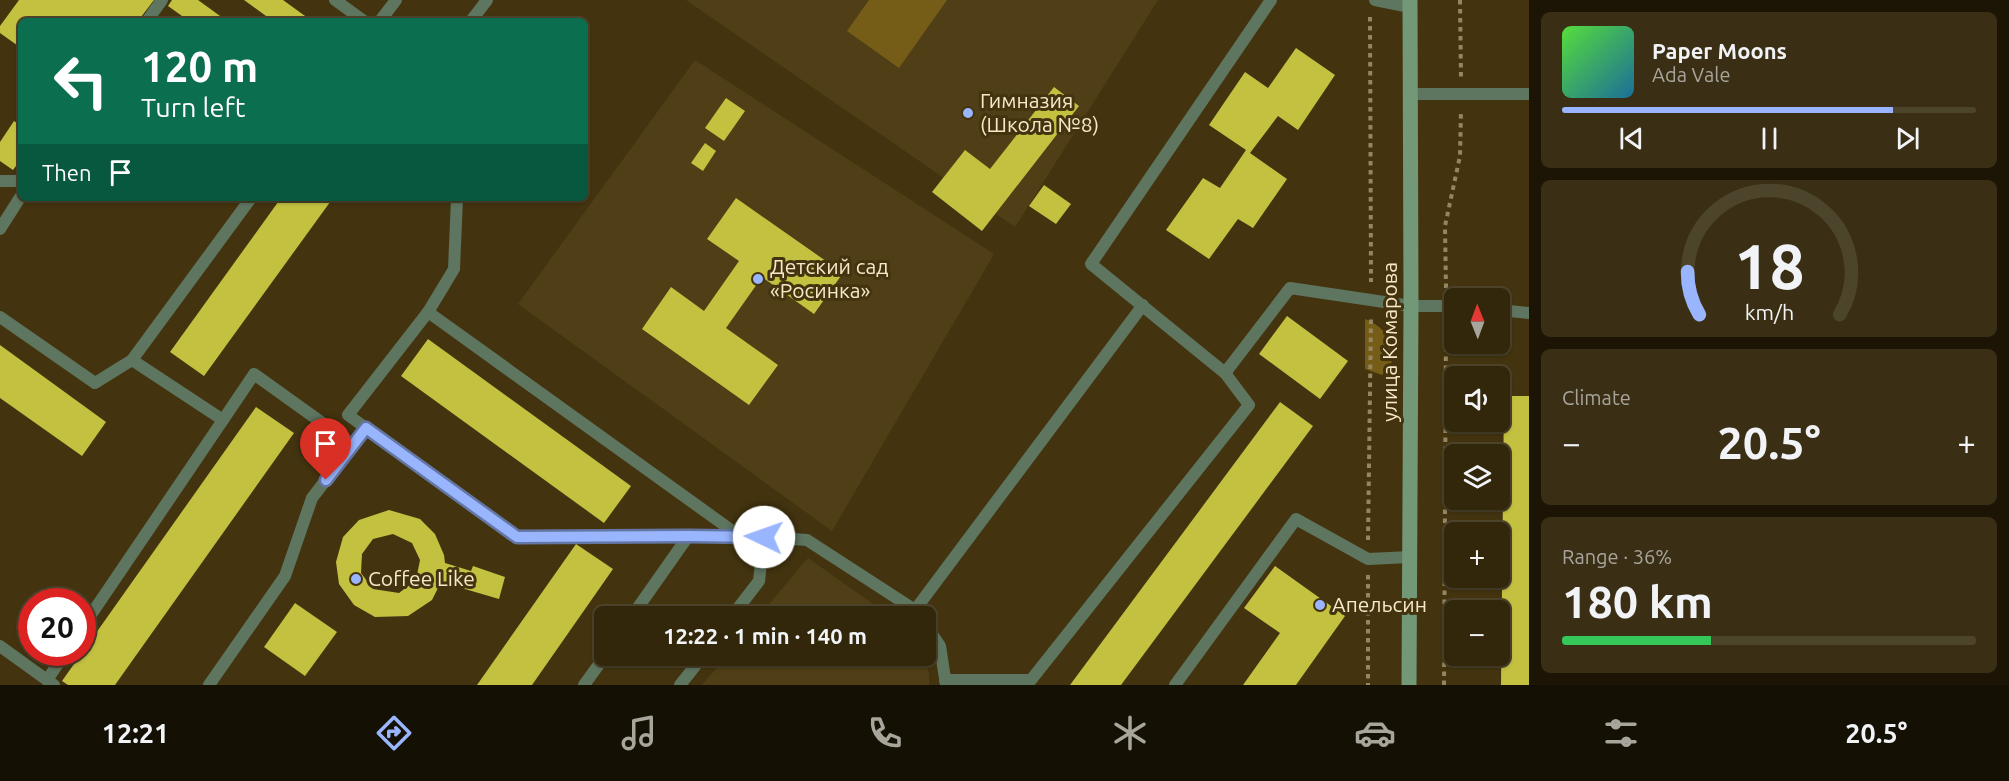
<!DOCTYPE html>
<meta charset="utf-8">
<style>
body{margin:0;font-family:Ubuntu,sans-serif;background:#3a2f14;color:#f1f3f6;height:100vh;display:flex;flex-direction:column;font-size:22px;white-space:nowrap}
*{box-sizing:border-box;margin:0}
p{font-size:20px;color:#a8a59d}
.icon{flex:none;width:33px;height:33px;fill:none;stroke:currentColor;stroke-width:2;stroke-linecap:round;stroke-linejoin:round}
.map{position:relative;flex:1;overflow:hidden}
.side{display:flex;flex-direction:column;gap:12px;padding:12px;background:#1c1506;width:480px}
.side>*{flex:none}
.hud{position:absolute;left:18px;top:18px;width:570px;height:183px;border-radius:9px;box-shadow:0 2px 4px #0004,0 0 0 2px #4d442c;background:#0b6e4f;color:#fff;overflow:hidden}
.needle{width:39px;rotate:359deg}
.controls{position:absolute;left:1444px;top:288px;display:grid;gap:12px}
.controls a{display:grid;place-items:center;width:66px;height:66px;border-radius:9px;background:#32270b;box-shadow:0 2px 4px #0004,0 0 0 2px #4d442c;font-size:30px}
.speed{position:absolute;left:18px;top:588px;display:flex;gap:12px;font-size:30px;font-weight:700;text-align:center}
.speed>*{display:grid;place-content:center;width:78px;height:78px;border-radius:50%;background:#32270b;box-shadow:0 2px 4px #0004,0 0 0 2px #4d442c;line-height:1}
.speed .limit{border:9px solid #d22;background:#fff;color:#111}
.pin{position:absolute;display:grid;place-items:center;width:51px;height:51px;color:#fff;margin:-62px -26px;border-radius:50% 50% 50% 0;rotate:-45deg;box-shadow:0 0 6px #0007}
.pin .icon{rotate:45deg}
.me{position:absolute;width:66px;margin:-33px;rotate:273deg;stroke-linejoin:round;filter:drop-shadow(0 0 4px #0008)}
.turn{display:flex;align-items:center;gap:21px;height:126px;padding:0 24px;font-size:27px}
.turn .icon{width:78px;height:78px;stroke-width:2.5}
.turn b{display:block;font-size:42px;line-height:51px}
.then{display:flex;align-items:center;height:57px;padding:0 24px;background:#0003;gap:12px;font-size:22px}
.big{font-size:45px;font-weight:700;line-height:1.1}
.side .widget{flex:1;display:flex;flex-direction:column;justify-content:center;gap:9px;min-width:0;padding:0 21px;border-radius:9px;background:#3a2f14}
.side .dial{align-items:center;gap:0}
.dial svg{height:156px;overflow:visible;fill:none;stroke:#4d442c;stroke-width:7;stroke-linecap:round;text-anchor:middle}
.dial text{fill:#f1f3f6;stroke:none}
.song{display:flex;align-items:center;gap:18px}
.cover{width:72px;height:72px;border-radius:9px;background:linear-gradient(135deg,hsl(110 70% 55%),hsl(200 70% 35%))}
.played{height:6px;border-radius:3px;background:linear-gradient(90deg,#99b5fd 80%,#4d442c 80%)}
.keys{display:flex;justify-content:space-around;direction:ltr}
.heat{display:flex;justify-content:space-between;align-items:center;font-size:33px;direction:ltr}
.charge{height:9px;border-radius:4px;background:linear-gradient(90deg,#34c759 36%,#4d442c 0)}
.trip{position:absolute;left:594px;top:606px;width:342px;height:60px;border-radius:9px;background:#32270b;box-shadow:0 2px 4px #0004,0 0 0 2px #4d442c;font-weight:700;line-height:60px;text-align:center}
.menu{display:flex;height:96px;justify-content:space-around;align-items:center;background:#141004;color:#a8a59d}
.menu .icon{width:42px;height:42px}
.menu .on{color:#99b5fd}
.menu b{font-size:27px;color:#f1f3f6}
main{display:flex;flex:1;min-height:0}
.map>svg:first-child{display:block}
</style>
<main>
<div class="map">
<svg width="1529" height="685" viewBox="0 0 1529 685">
<rect width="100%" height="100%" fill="#43340f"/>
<g fill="#503f16">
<polygon points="686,0 1158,0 1015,227"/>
<polygon points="695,60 994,254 832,531 518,304"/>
<polygon points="808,558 890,616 759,616"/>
<polygon points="727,656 922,656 929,673 929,685 702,685"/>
</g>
<g fill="#755c17">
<polygon points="869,0 947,0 899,68 847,31"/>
<path d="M1365 319C1382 325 1399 344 1391 364 1390 367 1385 372 1382 375L1365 369Z"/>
</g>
<g fill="#c4c040" fill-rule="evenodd">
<polygon points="19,0 154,0 138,21 21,21 21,48 0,33 0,26"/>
<polygon points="172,0 198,0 227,21 189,21 168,6"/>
<polygon points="244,0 283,0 312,21 273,21"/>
<polygon points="1296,48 1335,75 1298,130 1278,116 1250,153 1287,179 1253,228 1238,219 1209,259 1166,230 1203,178 1220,188 1246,150 1209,125 1245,72 1268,88"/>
<polygon points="1054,87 1079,106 982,231 932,192 965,150 990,169"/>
<polygon points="726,98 745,111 724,141 705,128"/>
<polygon points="14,121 21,126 21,159 13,170 0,161 0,142"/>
<polygon points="705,143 716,151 703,171 691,163"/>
<polygon points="1044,185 1071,204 1056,224 1029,206"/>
<polygon points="281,198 333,198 204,376 170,352"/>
<polygon points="736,198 843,273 814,314 762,277 726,328 778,365 749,405 642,329 671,287 704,311 739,261 707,239"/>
<polygon points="1287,316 1348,361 1320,399 1259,354"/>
<polygon points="428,339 631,486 604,523 401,376"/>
<polygon points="0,345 106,422 82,456 0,398"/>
<polygon points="1504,396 1529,396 1529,685 1501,685"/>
<polygon points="1280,402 1313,426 1121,685 1070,685"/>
<polygon points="256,407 294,433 115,685 68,685 62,681"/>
<path d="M389 510 420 519 435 534 444 555 445 563 471 571 473 566 505 577 499 599 441 582 432 600 408 616 375 617 354 605 339 584 336 562 343 537 359 520ZM393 534 412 543 420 560 416 580 399 593 373 589 361 573 362 554 373 539Z"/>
<polygon points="576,544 613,569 532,685 477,685"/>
<polygon points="1275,566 1345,616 1296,685 1243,685 1280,633 1244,608"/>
<polygon points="295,603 337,632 305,676 264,647"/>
</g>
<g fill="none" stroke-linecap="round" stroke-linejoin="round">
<g stroke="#958662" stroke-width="4" stroke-dasharray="4.5 4.5" stroke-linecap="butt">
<polyline points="1460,0 1461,77"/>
<polyline points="1370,17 1371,282"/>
<polyline points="1446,288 1445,226 1460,156 1461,111"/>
<polyline points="1368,540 1371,317"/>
<polyline points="1368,575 1368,685"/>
<polyline points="1444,685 1446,323"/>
</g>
<g stroke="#5e7560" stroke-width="12">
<polyline points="335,0 364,21"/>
<polyline points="1271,0 1091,264 1225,373 1290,288 1411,306 1455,306"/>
<polyline points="1375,0 1410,7"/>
<polyline points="147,21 162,0"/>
<polyline points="380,21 396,0"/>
<polyline points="471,21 487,0"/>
<polyline points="1411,94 1529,94"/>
<polyline points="0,181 21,181"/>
<polyline points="457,198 454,269 428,312 738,535"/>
<polyline points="0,229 21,196"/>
<polyline points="1500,310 1529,313"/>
<polyline points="428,312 348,415 517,537 738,535 807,540 915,610 920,616"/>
<polyline points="0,317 95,383 132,360"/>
<polyline points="223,420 254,374 353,445"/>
<polyline points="915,610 1143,305"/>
<polyline points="632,616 689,535"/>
<polyline points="732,616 759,581 764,537"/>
<polyline points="926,625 940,646 946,685"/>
<polyline points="82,628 223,420 132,360 251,198"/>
<polyline points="0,646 54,685"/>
<polyline points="47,680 66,652"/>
<polyline points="945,680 1031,680 1249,405 1225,373"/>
<polyline points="209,685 285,576 312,498 366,428"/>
<polyline points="584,685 605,656"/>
<polyline points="680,685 703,656"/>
<polyline points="1175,685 1296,519 1368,559 1410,557"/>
</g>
<polyline stroke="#739877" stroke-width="15" points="1409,685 1411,306 1410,0"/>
</g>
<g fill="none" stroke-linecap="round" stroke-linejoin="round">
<defs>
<polyline id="route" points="326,480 366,428 517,537 689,536 764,537"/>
</defs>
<use href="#route" stroke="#6376a4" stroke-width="15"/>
<use href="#route" stroke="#99b5fd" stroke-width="10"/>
</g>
<g fill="#99b5fd" stroke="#43340f" stroke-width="2">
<circle cx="968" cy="113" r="6"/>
<circle cx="758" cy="279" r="6"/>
<circle cx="356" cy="579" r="6"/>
<circle cx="1320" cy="605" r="6"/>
</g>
<g text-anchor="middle" stroke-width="6" stroke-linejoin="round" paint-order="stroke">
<g font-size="21" fill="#f7e8c6" stroke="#43340f" text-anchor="start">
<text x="980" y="108">Гимназия<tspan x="980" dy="24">(Школа №8)</tspan></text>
<text x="770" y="274">Детский сад<tspan x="770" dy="24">«Росинка»</tspan></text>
<text x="368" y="586">Coffee Like</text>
<text x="1332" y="612">Апельсин</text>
</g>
<g font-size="21" fill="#f7e8c6" stroke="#43340f">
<text transform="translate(1390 342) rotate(-90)" y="7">улица Комарова</text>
</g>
</g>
</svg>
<div class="controls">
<a><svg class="needle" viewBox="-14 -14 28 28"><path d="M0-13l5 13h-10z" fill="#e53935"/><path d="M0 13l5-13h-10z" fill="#a8a59d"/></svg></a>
<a><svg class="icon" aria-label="sound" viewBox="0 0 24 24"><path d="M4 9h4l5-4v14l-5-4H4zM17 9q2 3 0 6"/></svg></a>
<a><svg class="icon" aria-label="layers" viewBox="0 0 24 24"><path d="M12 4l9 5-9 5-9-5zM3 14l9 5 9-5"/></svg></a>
<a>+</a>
<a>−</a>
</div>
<div class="speed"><div class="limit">20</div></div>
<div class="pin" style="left:326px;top:480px;background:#d93025"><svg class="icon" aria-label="arrive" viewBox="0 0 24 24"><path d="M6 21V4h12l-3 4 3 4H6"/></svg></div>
<svg class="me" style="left:764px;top:537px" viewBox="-20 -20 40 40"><circle r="19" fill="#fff"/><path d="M0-13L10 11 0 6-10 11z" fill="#99b5fd"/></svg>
<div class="trip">12:22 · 1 min · 140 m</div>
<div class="hud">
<div class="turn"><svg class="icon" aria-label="left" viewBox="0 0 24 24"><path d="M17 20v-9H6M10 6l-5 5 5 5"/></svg><div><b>120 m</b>Turn left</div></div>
<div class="then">Then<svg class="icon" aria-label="arrive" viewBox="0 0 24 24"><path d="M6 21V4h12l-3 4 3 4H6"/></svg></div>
</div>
</div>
<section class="side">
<div class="widget">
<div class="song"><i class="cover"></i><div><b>Paper Moons</b><p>Ada Vale</p></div></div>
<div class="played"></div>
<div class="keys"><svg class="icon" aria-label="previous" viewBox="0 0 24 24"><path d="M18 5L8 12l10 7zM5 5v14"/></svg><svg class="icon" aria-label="pause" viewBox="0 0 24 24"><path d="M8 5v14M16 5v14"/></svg><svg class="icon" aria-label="next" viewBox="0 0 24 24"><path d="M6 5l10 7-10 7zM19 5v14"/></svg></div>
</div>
<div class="widget dial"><svg viewBox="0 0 100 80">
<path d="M14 69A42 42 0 1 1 86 69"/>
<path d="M14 69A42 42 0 0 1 8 47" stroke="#99b5fd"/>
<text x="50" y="56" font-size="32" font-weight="700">18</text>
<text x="50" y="72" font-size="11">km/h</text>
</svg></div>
<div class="widget"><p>Climate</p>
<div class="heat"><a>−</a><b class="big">20.5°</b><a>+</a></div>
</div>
<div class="widget"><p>Range · 36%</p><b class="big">180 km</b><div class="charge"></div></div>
</section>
</main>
<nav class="menu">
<b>12:21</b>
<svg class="icon on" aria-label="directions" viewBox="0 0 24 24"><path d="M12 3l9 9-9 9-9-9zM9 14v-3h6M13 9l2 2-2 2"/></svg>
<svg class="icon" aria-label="music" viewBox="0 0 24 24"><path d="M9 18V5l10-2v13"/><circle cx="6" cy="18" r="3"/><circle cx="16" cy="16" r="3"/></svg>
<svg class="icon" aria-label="phone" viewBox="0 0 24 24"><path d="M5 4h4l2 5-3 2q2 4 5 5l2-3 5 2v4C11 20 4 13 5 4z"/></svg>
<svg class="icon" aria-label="climate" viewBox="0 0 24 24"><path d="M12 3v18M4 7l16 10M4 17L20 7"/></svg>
<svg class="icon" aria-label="car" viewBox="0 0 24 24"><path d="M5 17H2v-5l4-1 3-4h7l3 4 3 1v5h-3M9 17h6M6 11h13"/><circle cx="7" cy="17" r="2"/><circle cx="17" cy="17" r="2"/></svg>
<svg class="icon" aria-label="filters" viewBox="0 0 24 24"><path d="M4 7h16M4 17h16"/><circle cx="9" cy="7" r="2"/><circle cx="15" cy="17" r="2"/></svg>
<b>20.5°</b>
</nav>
